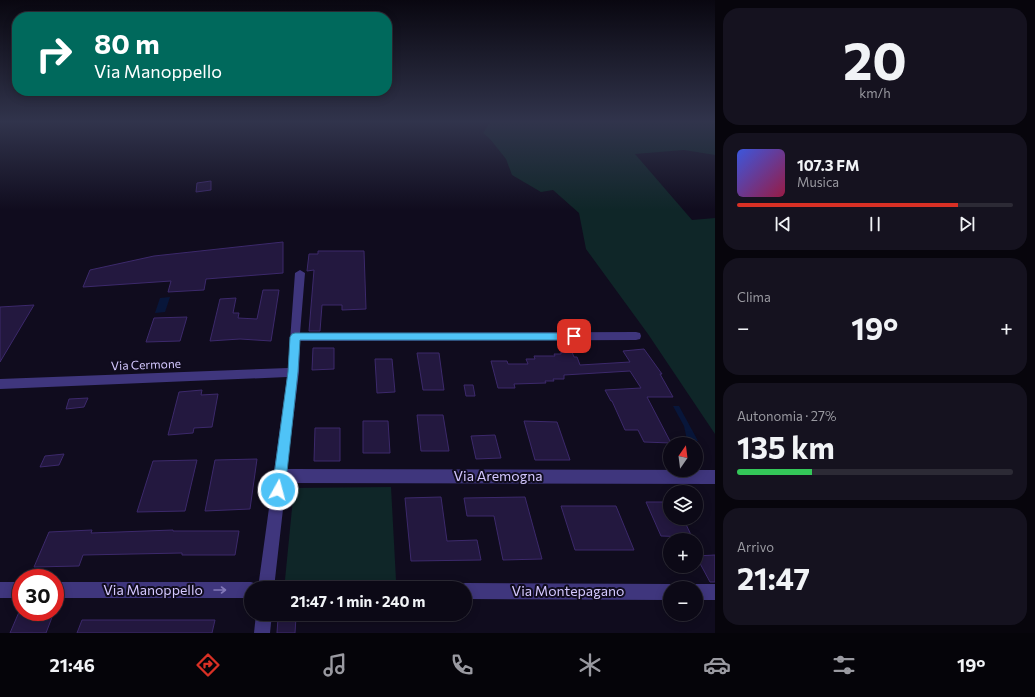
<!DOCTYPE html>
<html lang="it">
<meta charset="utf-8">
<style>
body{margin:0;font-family:Commissioner,sans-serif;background:#15121f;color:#f1f3f6;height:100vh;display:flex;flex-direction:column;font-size:15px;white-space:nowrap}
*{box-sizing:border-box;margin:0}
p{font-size:13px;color:#9a9aa1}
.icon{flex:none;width:22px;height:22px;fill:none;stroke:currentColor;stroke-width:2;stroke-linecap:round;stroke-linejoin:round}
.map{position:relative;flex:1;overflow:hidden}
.drawer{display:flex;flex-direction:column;gap:8px;padding:8px;background:#07050c;width:320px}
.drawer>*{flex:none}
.top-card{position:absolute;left:12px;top:12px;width:380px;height:84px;border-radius:16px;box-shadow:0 2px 10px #0003,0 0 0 1px #2c2a35;background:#00695c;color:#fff;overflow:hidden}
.needle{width:26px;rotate:14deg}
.tools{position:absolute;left:663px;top:437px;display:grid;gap:8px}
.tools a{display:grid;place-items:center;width:40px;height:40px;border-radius:50%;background:#0c0916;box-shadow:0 2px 10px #0003,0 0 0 1px #2c2a35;font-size:20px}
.speed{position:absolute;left:12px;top:569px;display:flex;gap:8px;font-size:20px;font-weight:700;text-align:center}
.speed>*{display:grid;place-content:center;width:52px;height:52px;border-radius:50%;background:#0c0916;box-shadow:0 2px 10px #0003,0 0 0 1px #2c2a35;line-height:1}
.speed .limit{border:6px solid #d22;background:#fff;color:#111}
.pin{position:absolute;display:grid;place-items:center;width:34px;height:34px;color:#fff;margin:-17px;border-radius:8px;box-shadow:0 2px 6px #0006}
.me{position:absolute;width:44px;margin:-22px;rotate:7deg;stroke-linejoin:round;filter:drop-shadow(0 0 3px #0008)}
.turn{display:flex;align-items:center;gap:14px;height:84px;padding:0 16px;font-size:18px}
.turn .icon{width:52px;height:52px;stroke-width:2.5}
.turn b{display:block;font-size:28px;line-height:34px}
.big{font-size:30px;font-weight:700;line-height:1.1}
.drawer .card{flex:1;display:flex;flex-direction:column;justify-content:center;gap:6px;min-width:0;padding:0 14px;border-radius:16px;background:#15121f}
.drawer .dial{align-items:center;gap:0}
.dial b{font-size:52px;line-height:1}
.song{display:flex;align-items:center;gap:12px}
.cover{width:48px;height:48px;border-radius:6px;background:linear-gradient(135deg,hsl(230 70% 55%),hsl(340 70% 35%))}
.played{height:4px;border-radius:2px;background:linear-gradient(90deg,#d93025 80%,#2c2a35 80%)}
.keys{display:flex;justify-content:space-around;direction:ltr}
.heat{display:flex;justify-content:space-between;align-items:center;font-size:22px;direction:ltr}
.charge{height:6px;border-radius:3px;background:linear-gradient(90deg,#34c759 27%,#2c2a35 0)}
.trip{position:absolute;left:244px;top:581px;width:228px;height:40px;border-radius:20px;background:#0c0916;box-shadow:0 2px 10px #0003,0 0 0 1px #2c2a35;font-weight:700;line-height:40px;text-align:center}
.tabs{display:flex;height:64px;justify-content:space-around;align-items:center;background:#050409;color:#9a9aa1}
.tabs .icon{width:28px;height:28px}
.tabs .current{color:#d93025}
.tabs b{font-size:18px;color:#f1f3f6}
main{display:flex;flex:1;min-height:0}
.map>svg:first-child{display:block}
</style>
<main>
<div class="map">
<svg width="715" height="633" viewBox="0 0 715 633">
<rect width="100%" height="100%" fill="#100c1e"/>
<g fill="#0f2628">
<polygon points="491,121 715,121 715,155 684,150 635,154 692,220 715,218 715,434 648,334 586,249 579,213 553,190 541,192 512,175 506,159 490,139 483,133"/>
<polygon points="391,487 396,580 285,580 294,488"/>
</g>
<g fill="#08163a">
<polygon points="170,297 165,312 155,313 160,298"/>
<polygon points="673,406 679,406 698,441 687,440 684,426"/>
</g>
<g fill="#23183f" stroke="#3c296b">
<polygon points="211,181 211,190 196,192 197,183"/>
<polygon points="283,242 283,273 206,279 204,290 168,292 171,281 83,287 90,270 154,256"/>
<polygon points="318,251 364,251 366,309 342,310 342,305 322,305 320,331 309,331 314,270 307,271 309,254 318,254"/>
<polygon points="263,290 279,290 271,341 240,339 210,341 220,299 236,298 233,313 239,313 238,318 257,319"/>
<polygon points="34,305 0,362 0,307"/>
<polygon points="187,317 180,341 146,342 154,318"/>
<polygon points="313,348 334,348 334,369 312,370"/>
<polygon points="644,349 662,374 660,374 673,397 647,397 671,443 644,442 638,430 625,430 612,401 611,401 605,390 641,388 630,371 564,375 564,379 553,379 554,381 545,381 546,383 514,384 515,388 498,388 491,361 507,361 508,364 528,364 526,359 535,359 534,356 555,356 554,354 561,354 561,352 572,352 574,357 577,357 580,365 630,362 623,351"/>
<polygon points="417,353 439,353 444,390 423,390"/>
<polygon points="375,359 392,359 395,392 377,393"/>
<polygon points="464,385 473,385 475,396 466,396"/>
<polygon points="202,390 201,395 218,394 212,427 194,428 193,433 168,435 179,392"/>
<polygon points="88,398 84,407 66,409 69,399"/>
<polygon points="417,415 443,415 449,451 421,451"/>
<polygon points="363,421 388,421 390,453 363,453"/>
<polygon points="524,421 557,422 570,460 535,460"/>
<polygon points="315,428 340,428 340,461 314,461"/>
<polygon points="495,435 501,458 476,459 471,436"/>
<polygon points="64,454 59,465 40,467 45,456"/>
<polygon points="257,459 250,509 205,511 215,460"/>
<polygon points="197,460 185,511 137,512 153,461"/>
<polygon points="441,497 447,541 477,540 481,560 411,561 405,498"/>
<polygon points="525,497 542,559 503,560 494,516 467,516 464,498"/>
<polygon points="646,502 670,502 670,518 683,518 692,537 661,536"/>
<polygon points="561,506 616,506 634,550 575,550"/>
<polygon points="92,530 91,533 173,530 173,531 239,531 235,555 182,555 182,553 83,555 79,566 34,567 49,532"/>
<polygon points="715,555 715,582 710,582 696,556"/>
<polygon points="19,612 54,612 46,633 10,633"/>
<polygon points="296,617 295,633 277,633 278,618"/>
<polygon points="82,620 215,620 212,633 77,633"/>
</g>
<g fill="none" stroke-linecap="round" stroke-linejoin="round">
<g fill="#3f367d" fill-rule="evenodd">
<polygon points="300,270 305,273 300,333 636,332 640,333 641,336 640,339 636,340 300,341 299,372 287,469 715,470 715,484 286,483 274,588 258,588 287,377 0,389 0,379 288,368 295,273"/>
<rect x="0" y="582" width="21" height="16"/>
<polygon points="55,582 251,582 257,584 258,588 251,588 251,598 55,598"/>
<polygon points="465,583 670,584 676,588 670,588 670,600 465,599 465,588 458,588 459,585"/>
<polygon points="696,584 715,584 715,600 696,600 696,588 690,588"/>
<polygon points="256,614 272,614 270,633 254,633"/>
</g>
</g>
<defs><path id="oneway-shaft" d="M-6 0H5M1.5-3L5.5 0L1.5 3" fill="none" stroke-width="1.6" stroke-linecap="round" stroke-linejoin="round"/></defs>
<use stroke="#8278b8" href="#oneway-shaft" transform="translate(220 590)"/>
<linearGradient id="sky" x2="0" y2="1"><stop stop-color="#090710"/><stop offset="0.58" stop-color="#31344c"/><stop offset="1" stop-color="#31344c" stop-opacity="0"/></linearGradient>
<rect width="715" height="210" fill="url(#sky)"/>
<polygon fill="#4fc3f7" stroke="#337fa1" points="295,333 574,333 577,334 578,336 577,339 574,340 300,340 298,372 285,490 283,494 278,496 274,494 272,490 288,372 290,337 292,334"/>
<g text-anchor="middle" stroke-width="4" stroke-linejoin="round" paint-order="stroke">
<g font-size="12" fill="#d4c8ff" stroke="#100c1e">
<text transform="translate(146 365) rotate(-2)" y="4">Via Cermone</text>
</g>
<g font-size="14" fill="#d4c8ff" stroke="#100c1e">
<text x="498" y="481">Via Aremogna</text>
<text x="153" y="595">Via Manoppello</text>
<text x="568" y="596">Via Montepagano</text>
</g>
</g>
</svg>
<div class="tools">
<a><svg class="needle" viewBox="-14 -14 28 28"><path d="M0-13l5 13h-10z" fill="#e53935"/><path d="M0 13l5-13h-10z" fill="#9a9aa1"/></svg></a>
<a><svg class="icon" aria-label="layers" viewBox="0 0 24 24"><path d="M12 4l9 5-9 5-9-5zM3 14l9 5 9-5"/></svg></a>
<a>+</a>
<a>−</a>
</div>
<div class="speed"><div class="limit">30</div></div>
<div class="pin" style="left:574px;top:336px;background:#d93025"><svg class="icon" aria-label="arrive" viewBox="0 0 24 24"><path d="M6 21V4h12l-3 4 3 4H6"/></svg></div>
<svg class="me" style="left:278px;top:490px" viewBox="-20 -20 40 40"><circle r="17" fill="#4fc3f7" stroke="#fff" stroke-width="3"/><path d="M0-11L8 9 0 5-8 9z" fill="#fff"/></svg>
<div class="trip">21:47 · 1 min · 240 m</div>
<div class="top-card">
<div class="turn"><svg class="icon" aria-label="right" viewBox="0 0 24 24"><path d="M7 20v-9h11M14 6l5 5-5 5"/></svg><div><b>80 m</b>Via Manoppello</div></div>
</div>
</div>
<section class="drawer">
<div class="card dial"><b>20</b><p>km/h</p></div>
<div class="card">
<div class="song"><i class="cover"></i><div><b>107.3 FM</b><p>Musica</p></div></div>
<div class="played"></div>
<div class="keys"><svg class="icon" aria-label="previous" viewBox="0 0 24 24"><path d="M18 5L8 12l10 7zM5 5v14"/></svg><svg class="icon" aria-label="pause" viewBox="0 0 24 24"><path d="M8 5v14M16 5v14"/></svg><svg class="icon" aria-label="next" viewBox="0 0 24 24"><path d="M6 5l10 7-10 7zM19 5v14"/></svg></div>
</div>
<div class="card"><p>Clima</p>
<div class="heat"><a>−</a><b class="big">19°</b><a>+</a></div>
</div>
<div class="card"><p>Autonomia · 27%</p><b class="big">135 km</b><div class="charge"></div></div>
<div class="card"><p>Arrivo</p><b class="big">21:47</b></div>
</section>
</main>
<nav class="tabs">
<b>21:46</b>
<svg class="icon current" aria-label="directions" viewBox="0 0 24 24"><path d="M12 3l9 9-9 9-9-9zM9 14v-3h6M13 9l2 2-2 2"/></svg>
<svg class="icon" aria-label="music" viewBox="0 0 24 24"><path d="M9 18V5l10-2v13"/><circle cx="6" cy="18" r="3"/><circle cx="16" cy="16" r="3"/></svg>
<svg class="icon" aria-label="phone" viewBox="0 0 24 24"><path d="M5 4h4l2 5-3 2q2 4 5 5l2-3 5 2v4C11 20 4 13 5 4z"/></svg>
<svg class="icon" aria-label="climate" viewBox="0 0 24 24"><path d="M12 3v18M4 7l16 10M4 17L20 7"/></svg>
<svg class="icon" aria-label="car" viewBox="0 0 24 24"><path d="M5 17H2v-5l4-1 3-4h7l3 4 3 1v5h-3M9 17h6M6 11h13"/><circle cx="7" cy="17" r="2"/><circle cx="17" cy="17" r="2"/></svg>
<svg class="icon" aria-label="filters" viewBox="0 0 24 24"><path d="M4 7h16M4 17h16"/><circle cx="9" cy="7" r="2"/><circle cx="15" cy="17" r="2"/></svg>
<b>19°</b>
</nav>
